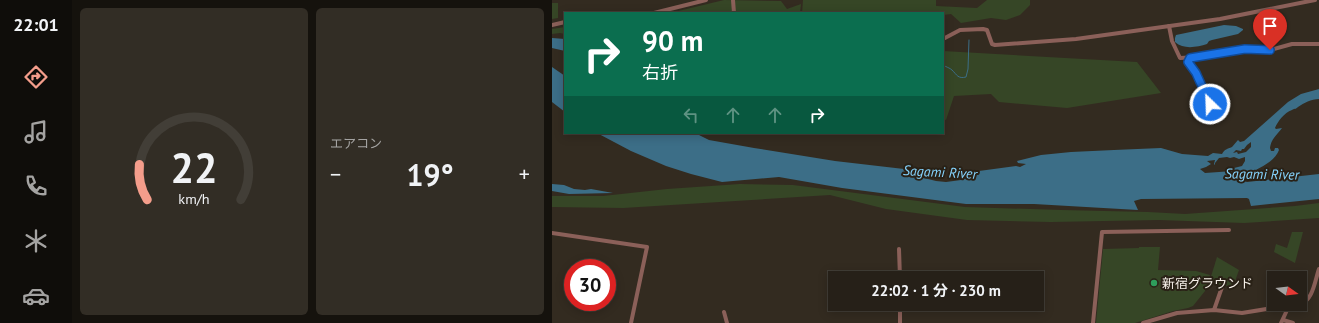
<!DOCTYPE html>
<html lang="ja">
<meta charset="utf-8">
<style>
body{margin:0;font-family:"PT Sans","Noto Sans JP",sans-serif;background:#322d25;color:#f1f3f6;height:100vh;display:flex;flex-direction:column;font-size:15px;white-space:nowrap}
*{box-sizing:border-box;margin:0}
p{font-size:13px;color:#a4a3a2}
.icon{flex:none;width:22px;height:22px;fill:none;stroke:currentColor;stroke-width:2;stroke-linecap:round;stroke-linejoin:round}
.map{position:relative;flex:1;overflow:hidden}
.details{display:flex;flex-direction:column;gap:8px;padding:8px;background:#15120d;width:480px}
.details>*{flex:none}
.banner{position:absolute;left:12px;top:12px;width:380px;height:122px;border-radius:0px;box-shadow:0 2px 10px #0003,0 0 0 1px #423e37;background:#0b6e4f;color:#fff;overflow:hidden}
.needle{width:26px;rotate:104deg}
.controls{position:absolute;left:715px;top:271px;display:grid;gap:8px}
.controls a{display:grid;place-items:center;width:40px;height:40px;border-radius:0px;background:#262018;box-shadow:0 2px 10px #0003,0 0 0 1px #423e37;font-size:20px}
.speed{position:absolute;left:12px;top:259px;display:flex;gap:8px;font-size:20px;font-weight:700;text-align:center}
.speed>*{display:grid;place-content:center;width:52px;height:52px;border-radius:50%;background:#262018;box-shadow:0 2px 10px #0003,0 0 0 1px #423e37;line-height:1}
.speed .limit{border:6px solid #d22;background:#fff;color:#111}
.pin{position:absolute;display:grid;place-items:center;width:34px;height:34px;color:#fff;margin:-41px -17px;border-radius:50% 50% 50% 0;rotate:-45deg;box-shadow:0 0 4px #0007}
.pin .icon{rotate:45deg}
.me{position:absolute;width:44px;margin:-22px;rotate:336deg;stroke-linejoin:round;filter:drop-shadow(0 0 3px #0008)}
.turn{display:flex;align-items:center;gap:14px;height:84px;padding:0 12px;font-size:18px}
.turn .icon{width:52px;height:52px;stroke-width:2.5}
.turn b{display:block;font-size:28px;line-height:34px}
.lanes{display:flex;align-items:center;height:38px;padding:0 12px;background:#0003;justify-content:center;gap:20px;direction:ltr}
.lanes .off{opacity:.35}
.big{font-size:30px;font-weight:700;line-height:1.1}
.details .card{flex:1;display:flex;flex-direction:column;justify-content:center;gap:6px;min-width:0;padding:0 14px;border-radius:6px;background:#322d25}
.details .dial{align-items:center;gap:0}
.dial svg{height:104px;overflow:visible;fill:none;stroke:#423e37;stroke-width:7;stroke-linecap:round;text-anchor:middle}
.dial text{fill:#f1f3f6;stroke:none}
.heat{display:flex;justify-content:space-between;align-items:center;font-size:22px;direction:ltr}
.details .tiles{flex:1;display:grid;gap:8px;grid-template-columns:repeat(2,1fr)}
.trip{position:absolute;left:276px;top:271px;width:216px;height:40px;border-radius:0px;background:#262018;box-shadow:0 2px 10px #0003,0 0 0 1px #423e37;font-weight:700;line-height:40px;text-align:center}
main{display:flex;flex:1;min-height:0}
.menu{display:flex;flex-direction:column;width:72px;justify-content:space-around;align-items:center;background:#0f0d0a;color:#a4a3a2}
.menu .icon{width:28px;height:28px}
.menu .selected{color:#f49d8b}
.menu b{font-size:18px;color:#f1f3f6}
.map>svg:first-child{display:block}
</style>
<main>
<nav class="menu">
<b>22:01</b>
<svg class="icon selected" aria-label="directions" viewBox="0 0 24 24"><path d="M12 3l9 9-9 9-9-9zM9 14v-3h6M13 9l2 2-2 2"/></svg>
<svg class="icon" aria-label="music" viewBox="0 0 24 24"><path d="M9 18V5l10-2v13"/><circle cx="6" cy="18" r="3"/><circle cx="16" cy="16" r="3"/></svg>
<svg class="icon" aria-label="phone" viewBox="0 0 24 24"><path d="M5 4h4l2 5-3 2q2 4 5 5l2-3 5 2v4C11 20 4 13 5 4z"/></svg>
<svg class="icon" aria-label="climate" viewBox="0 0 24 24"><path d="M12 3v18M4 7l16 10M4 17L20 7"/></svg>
<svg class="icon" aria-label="car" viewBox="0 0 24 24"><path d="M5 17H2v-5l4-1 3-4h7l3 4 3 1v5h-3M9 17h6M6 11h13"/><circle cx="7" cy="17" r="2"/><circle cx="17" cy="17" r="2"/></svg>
</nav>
<section class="details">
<div class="tiles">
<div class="card dial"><svg viewBox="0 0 100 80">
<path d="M14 69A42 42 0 1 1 86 69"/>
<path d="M14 69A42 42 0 0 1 8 42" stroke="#f49d8b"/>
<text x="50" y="56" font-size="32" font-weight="700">22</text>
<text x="50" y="72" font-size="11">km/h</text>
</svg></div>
<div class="card"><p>エアコン</p>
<div class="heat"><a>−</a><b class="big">19°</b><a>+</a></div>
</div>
</div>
</section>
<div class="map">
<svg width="767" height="323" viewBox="0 0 767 323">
<rect width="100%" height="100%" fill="#332b20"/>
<g fill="#364626">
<polygon points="172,0 229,1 235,9 249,4 248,13 118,13"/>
<polygon points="251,0 384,0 384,6 425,8 435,0 478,0 478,5 468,15 454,20 439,18 409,23 399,14 391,15 391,13 250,13"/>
<polygon points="0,3 6,3 6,18 0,19"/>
<polygon points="13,27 13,34 8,33 0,34 0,29"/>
<polygon points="391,51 585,62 609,93 515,108 447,102 439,94 402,96 394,120 391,119"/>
<polygon points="188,184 241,185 413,207 510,210 596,212 633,214 743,206 767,203 767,218 692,223 607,220 499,222 415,220 334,209 278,195 71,208 0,207 0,196 51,196 115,189"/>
<polygon points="740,232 751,232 743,263 722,252 724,244 735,248"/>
<polygon points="587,247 608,247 606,270 644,271 658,275 653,291 641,306 636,308 621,311 583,323 544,323 551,249 587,248"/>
<polygon points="665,257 687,270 681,287 657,283"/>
</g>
<g fill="#3c6e87" fill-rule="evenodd">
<path d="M672 25 684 26 691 29V30L686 34 660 40 657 41 655 44C645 47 632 50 623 42V38L624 35Z"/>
<polygon points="0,38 13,39 13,51 0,48"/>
<polygon points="0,67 13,76 13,112 0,102"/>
<path d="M767 89V99C759 99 752 103 746 107 741 111 746 107 740 110 732 113 726 121 723 128L724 129 730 128C725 135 719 139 718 148L719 151H722L723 148H726L727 150C721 167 693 171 691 181L695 182 767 174V199L699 206 697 199 695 198 589 199 582 201 586 210 482 204H414L290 188 227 177 170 182 139 174 114 166 79 151 45 133H138L147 135 157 140 202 148 283 161 352 169 368 177 384 181 394 182 409 180 417 177 427 171 464 166 468 167 474 164 466 163 465 161 489 155 519 152 562 150 609 148 630 154 656 156 661 153 670 154C673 149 675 149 680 147 682 145 684 142 686 140L688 142 692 141 736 102 749 94ZM699 142V147L694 152 686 154 685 152 681 153 684 150 689 151 690 149H692L695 145ZM675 157 678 158 682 157 687 159 693 157V161L690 166 682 168 681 171 653 173 648 169 654 167 659 164 655 161 663 160 662 164 663 165V163L667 158Z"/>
<polygon points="0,184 12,185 22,189 33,190 39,189 61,193 17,194 0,191"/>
</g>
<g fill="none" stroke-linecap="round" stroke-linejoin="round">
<path stroke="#3c6e87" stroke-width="1" d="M391 65C394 67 398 68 400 70 405 75 406 79 414 77L416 69 417 40"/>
<g stroke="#8b6059" stroke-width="4">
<polyline points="181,0 182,13"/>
<polyline points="102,13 154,0"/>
<polyline points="0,25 13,22"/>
<polyline points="617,26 620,41 628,58 646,57 669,52 693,49 718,50 740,44 767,44"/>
<polyline points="391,39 408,30 431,29 435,30 440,44 443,45 524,39 668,19 763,0"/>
<polyline points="638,58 635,62 644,73 657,101 658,104 656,109"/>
<polyline points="0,233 95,247 79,323"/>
<polyline points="347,249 348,278"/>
<polyline points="348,304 348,323"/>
<path d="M748 304C761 301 763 280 767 269"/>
<polyline points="736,308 747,304"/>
<polyline points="662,310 670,287"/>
<polyline points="172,312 175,323"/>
<polyline points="731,320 741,323"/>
<polyline points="541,323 550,232 677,230"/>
<polyline points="591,323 625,313 662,310 690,313 727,307 736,308 729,323"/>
</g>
</g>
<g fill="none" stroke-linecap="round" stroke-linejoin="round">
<defs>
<polyline id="route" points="658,104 644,73 636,62 638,58 693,49 718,50"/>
</defs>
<use href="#route" stroke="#114b97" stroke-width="10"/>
<use href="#route" stroke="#1a73e8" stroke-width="7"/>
</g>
<circle fill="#2e9e5b" stroke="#292116" stroke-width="1.5" cx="602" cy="283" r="4"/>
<g text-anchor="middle" stroke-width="4" stroke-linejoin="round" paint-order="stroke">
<g font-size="13" fill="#f6f0e9" stroke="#292116" text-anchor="start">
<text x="610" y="288">新宿グラウンド</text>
</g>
<g font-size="14" font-style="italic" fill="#86d5ff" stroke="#292116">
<text transform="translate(388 172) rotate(3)" y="5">Sagami River</text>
<text transform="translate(710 174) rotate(1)" y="5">Sagami River</text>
</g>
</g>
</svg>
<div class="controls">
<a><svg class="needle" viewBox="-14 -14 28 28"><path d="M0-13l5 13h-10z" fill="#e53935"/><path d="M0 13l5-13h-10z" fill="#a4a3a2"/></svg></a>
</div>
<div class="speed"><div class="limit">30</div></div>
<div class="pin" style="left:718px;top:50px;background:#d93025"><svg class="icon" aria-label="arrive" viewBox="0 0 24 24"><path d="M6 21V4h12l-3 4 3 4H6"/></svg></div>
<svg class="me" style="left:658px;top:104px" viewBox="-20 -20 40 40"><circle r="17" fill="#1a73e8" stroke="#fff" stroke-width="3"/><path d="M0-11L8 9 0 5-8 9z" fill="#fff"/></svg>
<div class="trip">22:02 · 1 分 · 230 m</div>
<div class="banner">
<div class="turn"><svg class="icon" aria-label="right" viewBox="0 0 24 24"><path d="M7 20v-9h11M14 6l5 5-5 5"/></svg><div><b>90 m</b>右折</div></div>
<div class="lanes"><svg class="icon off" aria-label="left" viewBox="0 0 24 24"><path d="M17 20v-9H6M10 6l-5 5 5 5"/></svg><svg class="icon off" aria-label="ahead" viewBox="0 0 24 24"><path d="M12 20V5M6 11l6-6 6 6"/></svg><svg class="icon off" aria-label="ahead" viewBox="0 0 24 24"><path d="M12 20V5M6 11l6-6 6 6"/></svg><svg class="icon" aria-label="right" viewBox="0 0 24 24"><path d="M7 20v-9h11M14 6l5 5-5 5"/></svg></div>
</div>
</div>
</main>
